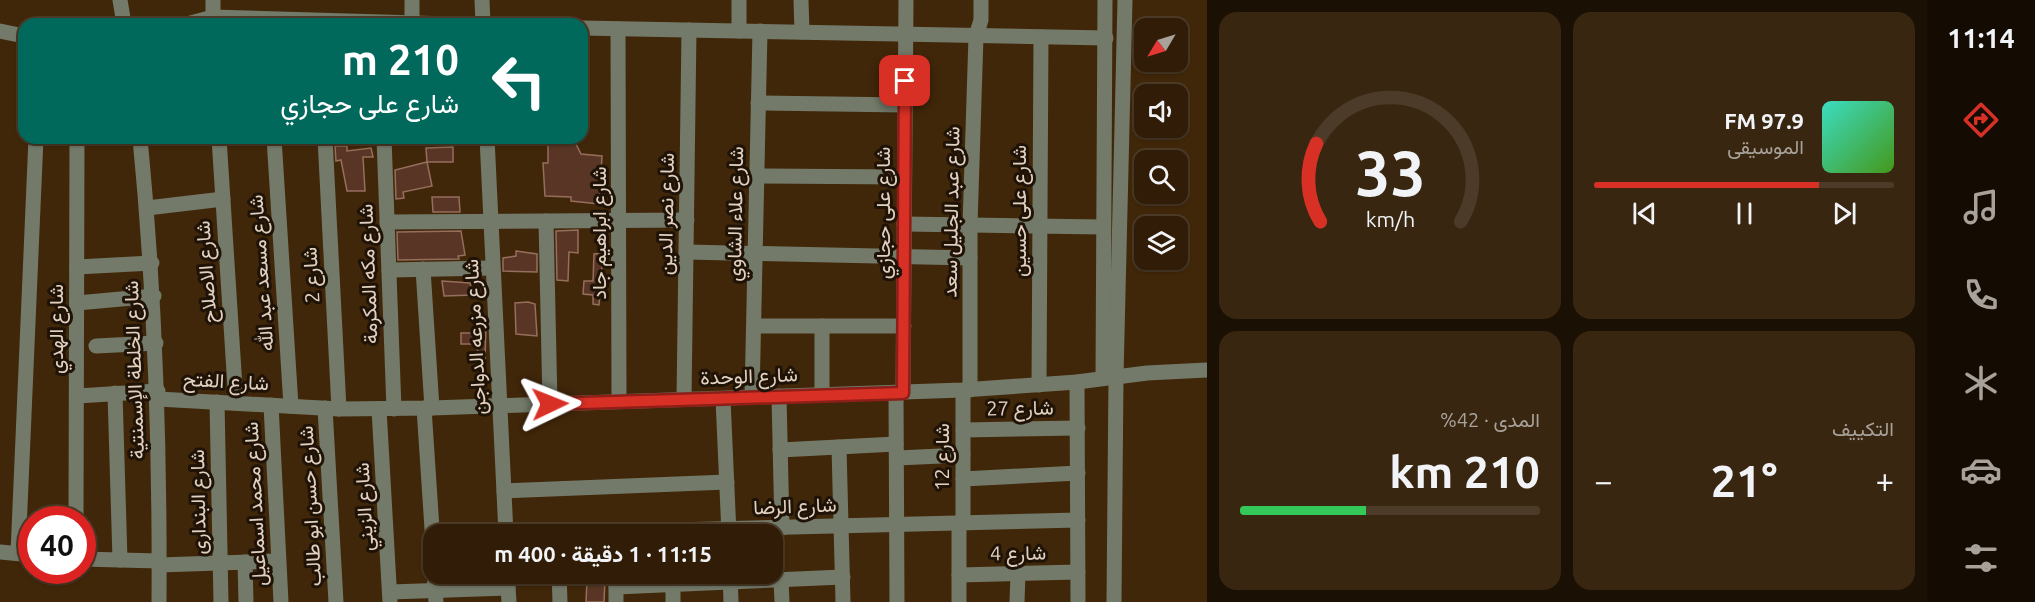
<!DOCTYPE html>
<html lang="ar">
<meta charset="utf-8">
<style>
body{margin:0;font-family:Ubuntu,Vazirmatn,sans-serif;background:#392611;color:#f1f3f6;direction:rtl;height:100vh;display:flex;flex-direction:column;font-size:22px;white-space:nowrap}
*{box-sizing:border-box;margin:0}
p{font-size:20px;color:#a8a29b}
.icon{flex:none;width:33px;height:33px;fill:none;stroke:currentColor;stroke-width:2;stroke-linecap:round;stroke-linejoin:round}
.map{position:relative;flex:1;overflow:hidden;direction:ltr}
.details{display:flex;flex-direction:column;gap:12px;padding:12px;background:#1b1004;width:720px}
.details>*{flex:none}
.top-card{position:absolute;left:18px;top:18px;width:570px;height:126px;border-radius:18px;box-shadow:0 2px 4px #0004,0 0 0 2px #4c3b28;direction:rtl;background:#00695c;color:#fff;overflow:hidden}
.needle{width:39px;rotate:232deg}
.fabs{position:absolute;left:1134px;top:18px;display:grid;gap:12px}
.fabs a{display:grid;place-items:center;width:54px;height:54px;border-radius:12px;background:#311d07;box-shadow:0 2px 4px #0004,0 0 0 2px #4c3b28;font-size:30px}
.speed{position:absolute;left:18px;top:506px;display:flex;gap:12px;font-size:30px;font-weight:700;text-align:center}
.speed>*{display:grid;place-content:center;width:78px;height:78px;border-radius:50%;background:#311d07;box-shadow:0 2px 4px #0004,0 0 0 2px #4c3b28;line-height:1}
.speed .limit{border:9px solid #d22;background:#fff;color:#111}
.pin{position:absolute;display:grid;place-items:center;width:51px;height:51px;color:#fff;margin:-26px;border-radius:12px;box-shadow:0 3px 9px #0006}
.me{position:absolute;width:66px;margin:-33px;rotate:88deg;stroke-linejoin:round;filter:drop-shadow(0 0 4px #0008)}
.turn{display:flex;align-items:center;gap:21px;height:126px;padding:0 30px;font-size:27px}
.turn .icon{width:78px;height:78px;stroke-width:2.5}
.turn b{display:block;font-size:42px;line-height:51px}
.big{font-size:45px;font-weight:700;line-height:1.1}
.details .widget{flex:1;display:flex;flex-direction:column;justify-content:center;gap:9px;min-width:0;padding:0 21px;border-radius:18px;background:#392611}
.details .dial{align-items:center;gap:0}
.dial svg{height:156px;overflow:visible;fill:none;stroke:#4c3b28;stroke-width:7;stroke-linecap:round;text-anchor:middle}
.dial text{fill:#f1f3f6;stroke:none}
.song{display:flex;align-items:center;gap:18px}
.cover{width:72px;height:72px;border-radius:9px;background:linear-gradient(135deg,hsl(170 70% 55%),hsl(100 70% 35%))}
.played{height:6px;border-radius:3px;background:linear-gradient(90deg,#d93025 75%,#4c3b28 75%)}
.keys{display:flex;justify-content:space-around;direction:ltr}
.heat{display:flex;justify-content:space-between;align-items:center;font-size:33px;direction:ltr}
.charge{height:9px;border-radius:4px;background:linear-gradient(90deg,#34c759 42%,#4c3b28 0)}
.details .tiles{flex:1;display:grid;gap:12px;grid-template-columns:repeat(2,1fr)}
.trip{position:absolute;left:423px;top:524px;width:360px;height:60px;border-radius:18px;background:#311d07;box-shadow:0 2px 4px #0004,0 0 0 2px #4c3b28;font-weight:700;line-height:60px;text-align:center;direction:rtl}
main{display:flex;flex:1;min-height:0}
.menu{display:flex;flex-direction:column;width:108px;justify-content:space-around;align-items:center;background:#140c03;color:#a8a29b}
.menu .icon{width:42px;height:42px}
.menu .selected{color:#d93025}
.menu b{font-size:27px;color:#f1f3f6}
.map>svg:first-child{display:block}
</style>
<main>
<nav class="menu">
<b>11:14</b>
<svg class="icon selected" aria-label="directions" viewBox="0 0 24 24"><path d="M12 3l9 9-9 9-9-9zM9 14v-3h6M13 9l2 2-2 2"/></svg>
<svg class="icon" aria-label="music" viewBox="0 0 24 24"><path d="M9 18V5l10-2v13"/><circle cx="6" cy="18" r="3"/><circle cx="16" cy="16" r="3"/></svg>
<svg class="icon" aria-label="phone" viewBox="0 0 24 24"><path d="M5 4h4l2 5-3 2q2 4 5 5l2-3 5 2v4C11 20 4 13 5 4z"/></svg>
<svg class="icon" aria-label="climate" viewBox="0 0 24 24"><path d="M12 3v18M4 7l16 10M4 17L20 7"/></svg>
<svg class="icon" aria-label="car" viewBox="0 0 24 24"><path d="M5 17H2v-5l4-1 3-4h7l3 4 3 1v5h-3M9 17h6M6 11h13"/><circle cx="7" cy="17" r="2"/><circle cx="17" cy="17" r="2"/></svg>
<svg class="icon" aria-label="filters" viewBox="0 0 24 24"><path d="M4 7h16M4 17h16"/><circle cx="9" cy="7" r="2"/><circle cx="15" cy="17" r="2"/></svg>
</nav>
<section class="details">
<div class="tiles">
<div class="widget">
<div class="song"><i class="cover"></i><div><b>97.9 FM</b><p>الموسيقى</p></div></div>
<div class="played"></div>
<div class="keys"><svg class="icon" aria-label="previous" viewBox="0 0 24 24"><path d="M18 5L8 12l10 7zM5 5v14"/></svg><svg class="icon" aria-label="pause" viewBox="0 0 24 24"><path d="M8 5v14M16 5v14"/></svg><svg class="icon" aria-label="next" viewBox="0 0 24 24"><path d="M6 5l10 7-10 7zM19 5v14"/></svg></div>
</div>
<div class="widget dial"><svg viewBox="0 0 100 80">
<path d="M14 69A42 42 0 1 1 86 69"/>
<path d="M14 69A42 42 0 0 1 12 29" stroke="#d93025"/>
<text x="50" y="56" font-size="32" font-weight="700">33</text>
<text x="50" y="72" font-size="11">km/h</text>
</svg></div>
<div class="widget"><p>التكييف</p>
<div class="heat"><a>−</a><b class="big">21°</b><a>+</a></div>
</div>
<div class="widget"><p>المدى · 42%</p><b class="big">210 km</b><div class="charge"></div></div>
</div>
</section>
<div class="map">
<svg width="1207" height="602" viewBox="0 0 1207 602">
<rect width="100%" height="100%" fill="#412709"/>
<g fill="#593525" stroke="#966e5c" stroke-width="1.5">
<polygon points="548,138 573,138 581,154 602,156 599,204 571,201 571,197 545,196 543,163 548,163"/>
<polygon points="335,146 347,146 347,151 371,148 373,157 363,157 365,191 347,191 341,160 336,161"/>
<polygon points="453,147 453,162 427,162 426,148"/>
<polygon points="427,162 432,186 403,192 404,198 396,199 395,170"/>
<polygon points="432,197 459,197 460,212 433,212"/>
<polygon points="578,230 578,253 569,252 568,281 557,280 556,231"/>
<polygon points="461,231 465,255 458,256 459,259 398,260 397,232"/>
<polygon points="516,251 537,254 537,272 503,271 503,258 516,256"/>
<polygon points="603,253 599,305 593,304 593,295 583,294 584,281 593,281 594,254"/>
<polygon points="442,281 470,283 473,295 444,296"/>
<polygon points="528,302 535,304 537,336 516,334 515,303"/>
<polygon points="474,326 486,327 485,360 473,344 461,344 461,333 474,333"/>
<polygon points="605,579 604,602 586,602 587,580"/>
</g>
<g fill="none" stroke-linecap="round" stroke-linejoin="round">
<g stroke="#737a69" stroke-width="15">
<polyline points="120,0 124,24"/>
<polyline points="482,0 483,24"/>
<polyline points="739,0 739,31"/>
<polyline points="801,0 802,32"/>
<polyline points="412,23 412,0"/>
<polyline points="187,24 213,17 450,24"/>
<polyline points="213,24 213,0"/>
<polyline points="582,28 1106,38"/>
<polyline points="618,29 619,401"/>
<polyline points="0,31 24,36"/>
<polyline points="758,103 905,105"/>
<path d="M140 138C155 293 160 446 159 602"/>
<polyline points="219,138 236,403"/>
<polyline points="274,138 291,406"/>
<polyline points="325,138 339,409"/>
<polyline points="384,138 394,409"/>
<polyline points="487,138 506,534"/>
<polyline points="757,176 904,177"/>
<polyline points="147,208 223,199"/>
<polyline points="546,221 550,404"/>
<polyline points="387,222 687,220"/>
<polyline points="904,224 1103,227"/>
<polyline points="687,252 970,258"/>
<polyline points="77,267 152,263"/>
<polyline points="423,269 432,408"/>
<polyline points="389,270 492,268"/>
<polyline points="77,303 154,296"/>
<polyline points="754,326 904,326"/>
<polyline points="822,326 822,395"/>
<polyline points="96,346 156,343"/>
<polyline points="1103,378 1105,0"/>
<polyline points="1077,382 1078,602"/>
<polyline points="1039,385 1041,37"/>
<polyline points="963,390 963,523"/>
<polyline points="970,390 970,225 976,36 981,20 981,0"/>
<polyline points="115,393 120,560"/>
<polyline points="896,393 897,602"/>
<polyline points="903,393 906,0"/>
<polyline points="77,396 158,391"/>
<polyline points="779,396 782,528"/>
<polyline points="752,397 760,31"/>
<polyline points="158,399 339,409 432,408 963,390 1077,382 1147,373 1207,370"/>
<polyline points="684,399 689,30"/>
<polyline points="723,399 729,534"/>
<polyline points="217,402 221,602"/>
<polyline points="271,405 281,602"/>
<polyline points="325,408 336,602"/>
<polyline points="424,408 434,559"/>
<polyline points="379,409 390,602"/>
<polyline points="963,430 1078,428"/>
<polyline points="839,447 843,602"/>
<polyline points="780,450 896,444"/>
<polyline points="897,458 963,455"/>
<polyline points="963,479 1078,473"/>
<polyline points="504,491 727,482"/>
<polyline points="76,519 77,138"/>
<polyline points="959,523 959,602"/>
<polyline points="512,534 1078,520"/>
<polyline points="0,552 32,555"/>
<polyline points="18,553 36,138"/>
<polyline points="82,559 159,561"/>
<polyline points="245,562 246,602"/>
<polyline points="159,565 278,561"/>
<polyline points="434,573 436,602"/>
<polyline points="507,573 509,602"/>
<polyline points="559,573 560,602"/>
<polyline points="616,573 616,602"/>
<polyline points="730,573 731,602"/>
<polyline points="959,575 1078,572"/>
<polyline points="781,580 782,602"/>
<polyline points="673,584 673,602"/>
<polyline points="616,587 843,577"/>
<polyline points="390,592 508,588"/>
<polyline points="1017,602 1018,574"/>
<polyline points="1114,602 1116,377 1125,0"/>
</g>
</g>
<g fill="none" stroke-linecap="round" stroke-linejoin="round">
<defs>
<polyline id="route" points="550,404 903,393 905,81"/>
</defs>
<use href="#route" stroke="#8d1f18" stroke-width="15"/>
<use href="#route" stroke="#d93025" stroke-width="10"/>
</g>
<g text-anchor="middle" stroke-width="6" stroke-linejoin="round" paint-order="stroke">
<g font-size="20" fill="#e2d1c1" stroke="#1f1307">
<text transform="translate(1019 211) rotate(-90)" y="7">شارع على حسين</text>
<text transform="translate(951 212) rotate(-89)" y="7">شارع عبد الجليل سعد</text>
<text transform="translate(883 213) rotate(-90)" y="7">شارع على حجازي</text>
<text transform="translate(666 214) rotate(-89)" y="7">شارع نصر الدين</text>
<text transform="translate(735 214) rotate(-89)" y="7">شارع علاء الشاوي</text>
<text transform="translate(599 233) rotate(-90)" y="7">شارع ابراهيم جاد</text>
<text transform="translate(206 272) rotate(-94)" y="7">شارع الاصلاح</text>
<text transform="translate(261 273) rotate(-94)" y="7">شارع مسعد عبد الله</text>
<text transform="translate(368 274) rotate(-92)" y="7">شارع مكه المكرمة</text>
<text transform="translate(311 275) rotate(-93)" y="7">شارع 2</text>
<text transform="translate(56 329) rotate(-90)" y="7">شارع الهدي</text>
<text transform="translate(475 337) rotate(-93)" y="7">شارع مزرعه الدواجن</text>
<text transform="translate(134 370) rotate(-92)" y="7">شارع الخلطة الإسمنتية</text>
<text transform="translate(749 376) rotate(-2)" y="7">شارع الوحدة</text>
<text transform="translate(226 381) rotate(3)" y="7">شارع الفتح</text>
<text transform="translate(1020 408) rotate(-1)" y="7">شارع 27</text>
<text transform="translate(942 457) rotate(-90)" y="7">شارع 12</text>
<text transform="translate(198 502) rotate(-91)" y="7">شارع البندارى</text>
<text transform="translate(255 504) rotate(-93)" y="7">شارع محمد اسماعيل</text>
<text transform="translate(310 506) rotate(-93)" y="7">شارع حسن ابو طالب</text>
<text transform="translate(795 506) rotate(-2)" y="7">شارع الرضا</text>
<text transform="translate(364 507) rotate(-93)" y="7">شارع الزيني</text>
<text transform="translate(1018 553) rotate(-1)" y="7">شارع 4</text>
</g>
</g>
</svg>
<div class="fabs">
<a><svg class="needle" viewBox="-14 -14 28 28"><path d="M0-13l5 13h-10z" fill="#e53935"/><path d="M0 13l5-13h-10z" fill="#a8a29b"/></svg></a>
<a><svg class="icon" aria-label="sound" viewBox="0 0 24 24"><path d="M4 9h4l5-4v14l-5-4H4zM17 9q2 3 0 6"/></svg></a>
<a><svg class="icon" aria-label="search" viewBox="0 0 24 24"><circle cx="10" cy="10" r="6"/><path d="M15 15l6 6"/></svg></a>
<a><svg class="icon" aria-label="layers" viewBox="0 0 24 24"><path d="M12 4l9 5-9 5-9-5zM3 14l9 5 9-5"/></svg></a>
</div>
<div class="speed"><div class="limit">40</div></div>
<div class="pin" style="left:905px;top:81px;background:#d93025"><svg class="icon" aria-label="arrive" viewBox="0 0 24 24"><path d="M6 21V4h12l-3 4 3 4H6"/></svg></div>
<svg class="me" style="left:550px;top:404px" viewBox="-20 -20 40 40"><path d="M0-17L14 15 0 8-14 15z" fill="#d93025" stroke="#fff" stroke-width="4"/></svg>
<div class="trip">11:15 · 1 دقيقة · 400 m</div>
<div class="top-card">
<div class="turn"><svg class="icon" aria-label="left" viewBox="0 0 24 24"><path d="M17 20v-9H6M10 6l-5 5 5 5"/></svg><div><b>210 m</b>شارع على حجازي</div></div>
</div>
</div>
</main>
